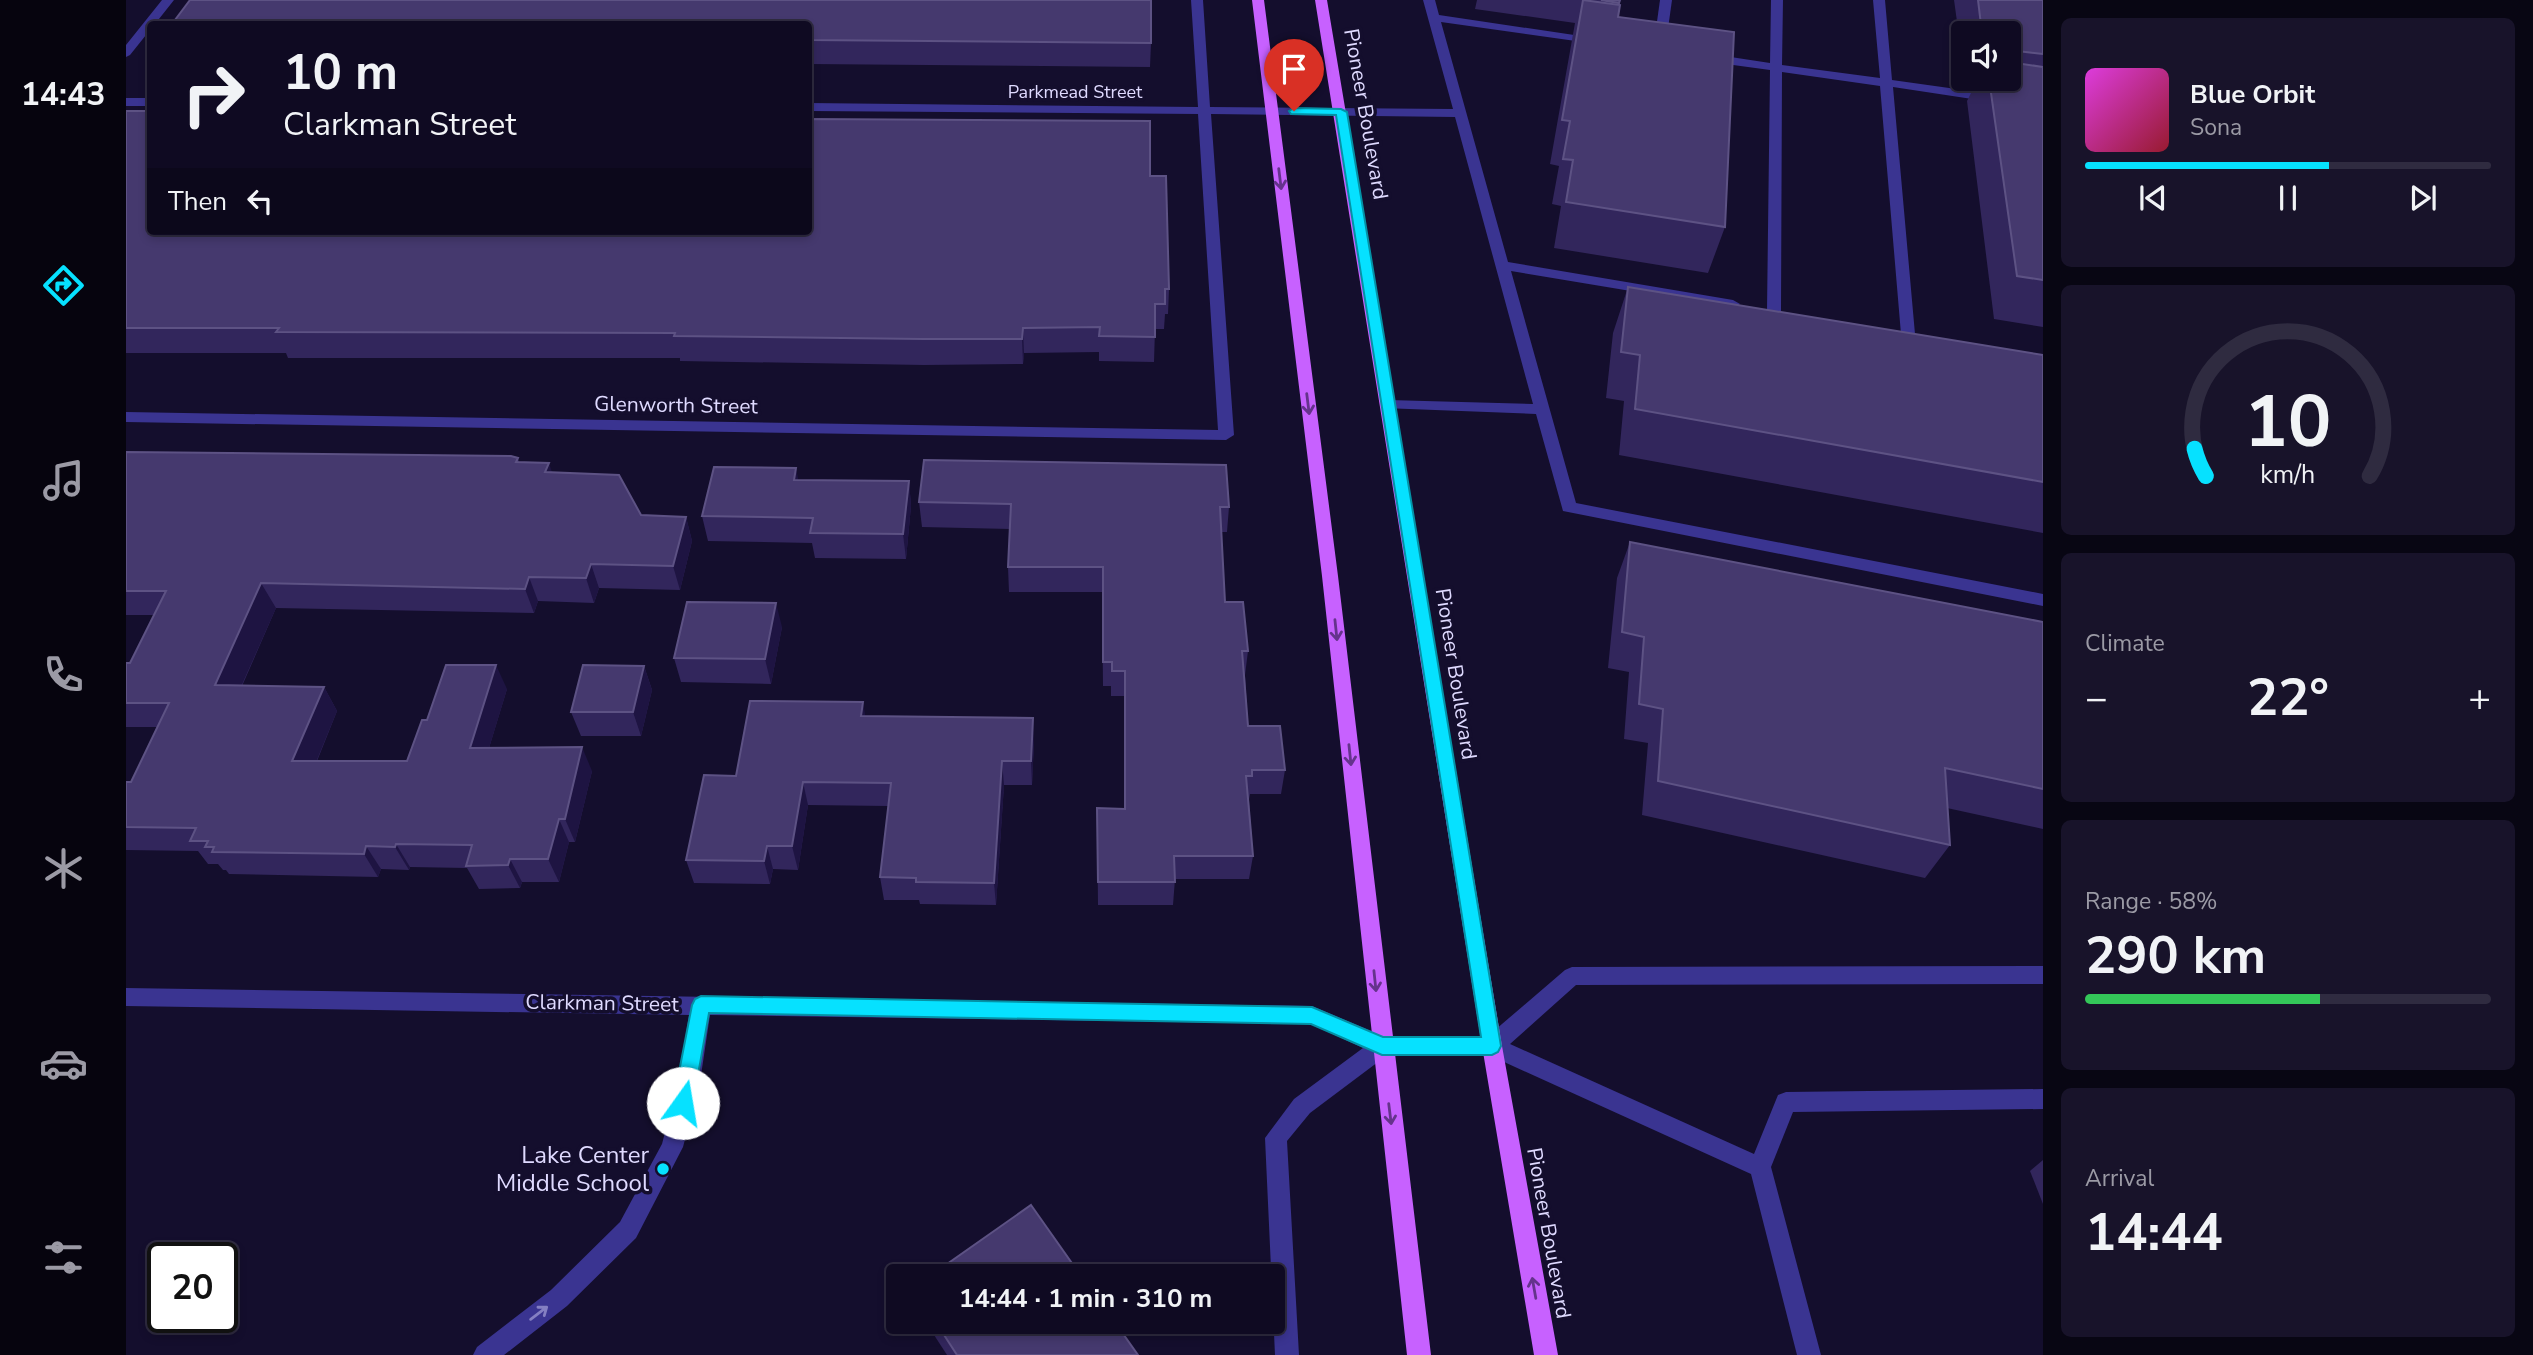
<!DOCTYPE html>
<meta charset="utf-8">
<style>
body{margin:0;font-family:"Nunito Sans",sans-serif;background:#18132a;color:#f1f3f6;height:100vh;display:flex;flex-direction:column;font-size:26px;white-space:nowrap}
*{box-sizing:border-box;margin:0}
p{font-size:23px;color:#9b9aa5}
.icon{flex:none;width:38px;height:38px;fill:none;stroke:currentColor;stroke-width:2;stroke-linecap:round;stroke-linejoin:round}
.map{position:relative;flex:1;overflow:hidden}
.panel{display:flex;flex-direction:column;gap:18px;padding:18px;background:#080613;width:490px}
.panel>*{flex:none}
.guide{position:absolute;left:21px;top:21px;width:665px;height:214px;border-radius:7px;box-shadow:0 4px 10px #0003,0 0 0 2px #2f2b40;background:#0f0a22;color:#f1f3f6;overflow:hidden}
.buttons{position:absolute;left:1825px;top:21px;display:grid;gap:14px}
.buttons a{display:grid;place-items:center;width:70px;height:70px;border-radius:7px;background:#0f0a22;box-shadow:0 4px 10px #0003,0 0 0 2px #2f2b40;font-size:35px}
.speed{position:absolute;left:21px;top:1242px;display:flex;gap:14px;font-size:35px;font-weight:700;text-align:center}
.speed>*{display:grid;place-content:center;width:91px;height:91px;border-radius:50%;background:#0f0a22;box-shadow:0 4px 10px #0003,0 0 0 2px #2f2b40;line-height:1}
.speed .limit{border:4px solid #111;border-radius:10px;background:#fff;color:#111}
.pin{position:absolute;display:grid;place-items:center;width:60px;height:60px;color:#fff;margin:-72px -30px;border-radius:50% 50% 50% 0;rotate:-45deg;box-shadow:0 0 7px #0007}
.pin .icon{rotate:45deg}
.me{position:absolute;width:77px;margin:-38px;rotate:13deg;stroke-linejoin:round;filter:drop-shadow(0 0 5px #0008)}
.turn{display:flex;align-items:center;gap:24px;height:147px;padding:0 21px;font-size:32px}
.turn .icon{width:91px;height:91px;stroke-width:2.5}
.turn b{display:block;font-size:49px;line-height:60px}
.then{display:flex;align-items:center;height:66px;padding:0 21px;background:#0003;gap:14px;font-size:26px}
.big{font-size:52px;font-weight:700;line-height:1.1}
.panel .card{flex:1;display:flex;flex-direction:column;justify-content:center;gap:10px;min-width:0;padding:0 24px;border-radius:10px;background:#18132a}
.panel .dial{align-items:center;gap:0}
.dial svg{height:182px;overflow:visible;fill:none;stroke:#2f2b40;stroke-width:7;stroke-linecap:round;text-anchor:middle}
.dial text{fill:#f1f3f6;stroke:none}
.song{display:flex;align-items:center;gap:21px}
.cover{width:84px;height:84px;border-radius:10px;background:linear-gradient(135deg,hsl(300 70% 55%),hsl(350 70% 35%))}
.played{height:7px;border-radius:4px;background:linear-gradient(90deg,#06e1ff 60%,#2f2b40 60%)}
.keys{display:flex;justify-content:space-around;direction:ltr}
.heat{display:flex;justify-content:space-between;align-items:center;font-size:38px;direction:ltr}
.charge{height:10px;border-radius:5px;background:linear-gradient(90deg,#34c759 58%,#2f2b40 0)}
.trip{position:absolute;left:760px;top:1264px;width:399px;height:70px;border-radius:7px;background:#0f0a22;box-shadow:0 4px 10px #0003,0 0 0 2px #2f2b40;font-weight:700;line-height:70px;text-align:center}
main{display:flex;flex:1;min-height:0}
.dock{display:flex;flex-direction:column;width:126px;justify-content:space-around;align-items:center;background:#06040e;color:#9b9aa5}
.dock .icon{width:49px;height:49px}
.dock .active{color:#06e1ff}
.dock b{font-size:32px;color:#f1f3f6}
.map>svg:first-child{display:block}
</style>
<main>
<nav class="dock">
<b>14:43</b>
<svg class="icon active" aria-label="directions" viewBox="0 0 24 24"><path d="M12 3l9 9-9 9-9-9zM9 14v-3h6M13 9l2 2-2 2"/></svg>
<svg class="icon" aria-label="music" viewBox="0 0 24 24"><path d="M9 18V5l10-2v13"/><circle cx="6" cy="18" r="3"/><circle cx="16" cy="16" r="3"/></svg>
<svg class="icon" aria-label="phone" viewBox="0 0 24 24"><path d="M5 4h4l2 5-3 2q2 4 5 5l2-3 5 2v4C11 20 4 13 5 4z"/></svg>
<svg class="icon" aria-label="climate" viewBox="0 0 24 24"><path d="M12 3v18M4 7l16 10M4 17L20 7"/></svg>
<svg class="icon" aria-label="car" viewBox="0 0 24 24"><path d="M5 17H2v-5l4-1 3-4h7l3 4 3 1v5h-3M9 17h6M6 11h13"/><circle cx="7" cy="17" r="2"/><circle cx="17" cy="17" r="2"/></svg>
<svg class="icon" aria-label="filters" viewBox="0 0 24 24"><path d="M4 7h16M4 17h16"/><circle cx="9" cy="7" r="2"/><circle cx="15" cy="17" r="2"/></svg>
</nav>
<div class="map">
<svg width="1917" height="1355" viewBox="0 0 1917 1355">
<rect width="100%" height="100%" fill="#140e2d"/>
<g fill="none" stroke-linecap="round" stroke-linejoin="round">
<g fill="#3a3491" fill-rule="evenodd">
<polygon points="36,0 48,0 29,24 24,24 24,30 4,55 0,57 0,45"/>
<polygon points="1065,0 1077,0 1084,107 1327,109 1297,0 1309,0 1313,15 1475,39 1475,43 1471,44 1315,22 1382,262 1607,300 1614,304 1607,308 1385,271 1450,503 1917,594 1917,606 1437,511 1410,414 1257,408 1255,405 1257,402 1262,400 1407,404 1329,117 1085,114 1108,435 1100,440 0,422 0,412 1092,430 1072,114 682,111 682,103 1072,107"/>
<polygon points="1534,0 1546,0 1540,43 1534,46 1528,43"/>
<polygon points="1645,0 1657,0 1656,65 1754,78 1747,0 1759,0 1766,80 1866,94 1872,98 1866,102 1767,87 1789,334 1787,337 1782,338 1775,334 1754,86 1656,72 1655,311 1648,315 1641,311 1644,70 1585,62 1579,58 1585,54 1644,63"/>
<rect x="0" y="98" width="24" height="8"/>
<polygon points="1917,966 1917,984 1450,985 1384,1044 1628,1154 1652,1095 1660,1092 1917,1089 1917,1109 1667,1112 1645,1167 1695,1355 1671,1355 1625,1174 1365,1056 1260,1056 1184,1113 1161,1141 1173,1355 1149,1355 1139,1138 1168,1099 1237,1048 1185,1024 584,1015 574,1082 557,1147 510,1238 441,1306 378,1355 347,1355 351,1347 425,1290 494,1222 536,1144 552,1082 563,1015 0,1006 0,988 1186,1006 1257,1036 1362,1036 1439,970 1446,967"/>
</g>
<g fill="#c761ff" fill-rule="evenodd">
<polygon points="1126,0 1138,0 1212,576 1305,1355 1281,1355 1196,576"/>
<polygon points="1189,0 1201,0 1376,1046 1432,1355 1408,1355 1356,1046"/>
</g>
</g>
<g fill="#32265c">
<polygon points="1351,0 1494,0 1492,17 1599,227 1582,273 1428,248 1435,206 1426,204 1433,166 1424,164 1449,23 1349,9"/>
<polygon points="1828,0 1917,0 1917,327 1868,319 1841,101 1847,89 1839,88 1838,79 1883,79 1883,33 1838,33 1838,72"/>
<polygon points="682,24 1025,43 1024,67 682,64"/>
<polygon points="0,111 1024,176 1043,289 1042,314 1039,314 1038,329 1029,329 1028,362 973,361 973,352 898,353 897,364 798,365 554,361 554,358 162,358 160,353 0,353"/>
<polygon points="1502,287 1917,355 1917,533 1493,455 1498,401 1480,398 1487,333"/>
<polygon points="0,452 392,458 393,462 426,473 515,515 560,517 566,541 554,590 473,588 468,603 412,601 408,613 150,608 116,686 198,687 211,711 191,761 281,761 301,720 381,689 363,748 466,771 449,842 443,842 433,882 396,882 394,888 353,889 341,868 284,867 283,870 255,869 252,877 103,874 100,870 97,870 92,864 82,864 72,851 0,850 0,782 5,782 31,727 0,727 0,663 4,663 28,615 0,615"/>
<polygon points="672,480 783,481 785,506 780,559 689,558 686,543 582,541 576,516"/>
<polygon points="793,502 1103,507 1101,532 1095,532 1099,602 1122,651 1119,675 1122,726 1159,770 1155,794 1124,794 1123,800 1127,856 1123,879 1049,879 1047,905 972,905 971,808 998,809 999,696 985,696 985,686 977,686 976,592 883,592 882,567 884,529 796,527"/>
<polygon points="1504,542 1917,622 1917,829 1821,808 1824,845 1799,878 1516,815 1522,743 1498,739 1503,672 1482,668 1491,578"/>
<polygon points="656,627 645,684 555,682 548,658"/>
<polygon points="518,666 526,690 515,736 455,736 445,712"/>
<polygon points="740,716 908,742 906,785 878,785 870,905 794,904 793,900 758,900 754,877 762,806 682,805 672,870 647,869 644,884 568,883 560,860 610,776"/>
<polygon points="1917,1160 1917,1204 1904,1171"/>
<polygon points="799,1321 988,1321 1012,1355 821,1355"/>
</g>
<g fill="#1e1442">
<polygon points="897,328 898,353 897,364 896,339"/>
<polygon points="423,463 431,488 419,472"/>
<polygon points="670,468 675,493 668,480"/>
<polygon points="783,481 785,506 780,559 777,534"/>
<polygon points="560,517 566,541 554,590 547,566"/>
<polygon points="465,564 473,588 468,603 460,578"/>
<polygon points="403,577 412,601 408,613 399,589"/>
<polygon points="135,583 150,608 105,709 89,685"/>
<polygon points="650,603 656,627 645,684 639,659"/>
<polygon points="370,665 381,689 356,771 344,748"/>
<polygon points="518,666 526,690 515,736 507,712"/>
<polygon points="198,687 211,711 181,784 166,761"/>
<polygon points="737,702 741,726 735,716"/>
<polygon points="907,718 908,742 906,785 905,761"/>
<polygon points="456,747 466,771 449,842 439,819"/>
<polygon points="876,761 878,785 870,905 868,883"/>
<polygon points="677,782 682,805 672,870 666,846"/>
<polygon points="433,819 443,842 433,882 422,859"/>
<polygon points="270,844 284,867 283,870 269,847"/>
<polygon points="240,846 255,869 252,877 238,854"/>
<polygon points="641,846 647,869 644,884 638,861"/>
<polygon points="384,859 396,882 394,888 382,865"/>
</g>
<g fill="#45396e" stroke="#5d5284" stroke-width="2">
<polygon points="64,0 1025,0 1025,43 682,40 682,24 46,24"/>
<polygon points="1457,0 1494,5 1492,17 1608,32 1599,227 1440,202 1447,160 1437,159 1444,121 1436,120"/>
<polygon points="1475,0 1494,0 1493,3"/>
<polygon points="1852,0 1917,0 1917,54 1883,50 1883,33 1856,33"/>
<polygon points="1883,62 1917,67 1917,280 1891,276 1863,79 1883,79"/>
<polygon points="0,111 24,111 24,231 682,231 682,119 1024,121 1024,176 1040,176 1043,289 1039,289 1039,304 1029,304 1029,337 973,336 974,327 897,328 896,339 796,339 548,336 549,333 150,332 153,328 0,328"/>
<polygon points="1502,287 1917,355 1917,482 1509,409 1514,355 1495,352"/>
<polygon points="0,452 385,456 392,458 390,462 423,463 419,472 493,475 515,515 560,517 547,566 465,564 460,578 403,577 399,589 135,583 89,685 198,687 166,761 281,761 296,720 301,720 320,665 370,665 344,748 456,747 439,819 433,819 422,859 384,859 382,865 340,866 346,845 270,844 269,847 240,846 238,854 86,852 88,847 79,847 82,841 64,841 70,828 0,827 0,782 5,782 43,703 0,703 0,663 4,663 40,591 0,591"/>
<polygon points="798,460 1100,465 1103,507 1094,507 1099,602 1117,602 1122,651 1116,651 1122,726 1154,726 1159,770 1126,770 1126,776 1120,776 1127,856 1048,856 1049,882 972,882 971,808 999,809 999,671 986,671 986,662 977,662 977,567 882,567 885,504 793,502"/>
<polygon points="588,467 670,468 668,480 783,481 777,534 684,533 687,518 576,516"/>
<polygon points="1504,542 1917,622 1917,789 1819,768 1824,845 1532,781 1537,709 1513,704 1518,637 1496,632"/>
<polygon points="561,602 650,603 639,659 548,658"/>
<polygon points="457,665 518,666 507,712 445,712"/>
<polygon points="624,701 737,702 735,716 907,718 905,761 876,761 868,883 790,882 790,878 754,877 765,783 677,782 666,846 641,846 638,861 560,860 578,775 610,776"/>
<polygon points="905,1205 955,1276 804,1276"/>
<polygon points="809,1321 988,1321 1012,1355 831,1355"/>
</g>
<defs><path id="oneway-shaft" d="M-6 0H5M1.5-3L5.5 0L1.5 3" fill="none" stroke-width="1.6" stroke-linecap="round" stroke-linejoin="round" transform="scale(1.75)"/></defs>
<g stroke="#65338c">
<use href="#oneway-shaft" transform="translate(1154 179) rotate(83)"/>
<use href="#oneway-shaft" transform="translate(1182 404) rotate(83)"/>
<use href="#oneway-shaft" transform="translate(1210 630) rotate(84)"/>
<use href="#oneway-shaft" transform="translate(1224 755) rotate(84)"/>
<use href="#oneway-shaft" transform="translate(1249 981) rotate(84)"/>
<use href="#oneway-shaft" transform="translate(1264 1114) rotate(83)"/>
<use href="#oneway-shaft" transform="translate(1408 1288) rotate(-100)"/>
</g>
<use stroke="#847fc2" href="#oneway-shaft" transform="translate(413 1313) rotate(-37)"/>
<polygon fill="#06e1ff" stroke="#0492a6" stroke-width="2" points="1168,108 1215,109 1221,112 1375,1046 1372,1052 1366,1055 1256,1055 1185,1024 583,1013 567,1103 564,1110 557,1113 550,1110 547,1103 566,1005 569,999 575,996 1186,1007 1257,1037 1355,1037 1210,115 1165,114 1163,111"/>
<circle fill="#06e1ff" stroke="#140e2d" stroke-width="2.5" cx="537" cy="1169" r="7"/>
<g text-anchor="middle" stroke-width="7" stroke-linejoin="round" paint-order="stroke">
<g font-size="18" fill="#dfdaff" stroke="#140e2d">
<text x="949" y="98">Parkmead Street</text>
</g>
<g font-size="21" fill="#dfdaff" stroke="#140e2d">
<text transform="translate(1240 114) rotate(80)" y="7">Pioneer Boulevard</text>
<text transform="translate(550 405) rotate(1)" y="7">Glenworth Street</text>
<text transform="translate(1330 674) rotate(81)" y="7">Pioneer Boulevard</text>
<text transform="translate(476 1003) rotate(1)" y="7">Clarkman Street</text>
<text transform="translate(1423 1233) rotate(80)" y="7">Pioneer Boulevard</text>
</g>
<g font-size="24" fill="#dfdaff" stroke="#140e2d" text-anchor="end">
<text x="523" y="1163">Lake Center<tspan x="523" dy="28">Middle School</tspan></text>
</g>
</g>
</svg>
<div class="buttons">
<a><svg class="icon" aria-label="sound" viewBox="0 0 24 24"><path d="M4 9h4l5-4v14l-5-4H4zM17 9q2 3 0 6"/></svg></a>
</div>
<div class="speed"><div class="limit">20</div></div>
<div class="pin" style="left:1168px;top:111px;background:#d93025"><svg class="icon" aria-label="arrive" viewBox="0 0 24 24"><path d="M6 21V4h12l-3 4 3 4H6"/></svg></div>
<svg class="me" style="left:557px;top:1103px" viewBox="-20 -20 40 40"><circle r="19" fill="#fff"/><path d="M0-13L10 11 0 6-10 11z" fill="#06e1ff"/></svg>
<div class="trip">14:44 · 1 min · 310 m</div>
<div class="guide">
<div class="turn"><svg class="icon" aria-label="right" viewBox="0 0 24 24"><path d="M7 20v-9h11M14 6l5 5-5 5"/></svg><div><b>10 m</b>Clarkman Street</div></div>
<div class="then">Then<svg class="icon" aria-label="left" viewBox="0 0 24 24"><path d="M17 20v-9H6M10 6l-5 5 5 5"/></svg></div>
</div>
</div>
<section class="panel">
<div class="card">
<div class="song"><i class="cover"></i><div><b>Blue Orbit</b><p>Sona</p></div></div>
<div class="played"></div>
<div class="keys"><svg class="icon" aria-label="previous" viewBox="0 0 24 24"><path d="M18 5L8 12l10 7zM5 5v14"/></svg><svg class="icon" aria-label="pause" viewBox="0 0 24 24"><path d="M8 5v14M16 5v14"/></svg><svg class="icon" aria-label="next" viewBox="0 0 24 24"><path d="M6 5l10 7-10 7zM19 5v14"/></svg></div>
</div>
<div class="card dial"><svg viewBox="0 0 100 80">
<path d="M14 69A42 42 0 1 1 86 69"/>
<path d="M14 69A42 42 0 0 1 9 57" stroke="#06e1ff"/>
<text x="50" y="56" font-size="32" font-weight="700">10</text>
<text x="50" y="72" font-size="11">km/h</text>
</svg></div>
<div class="card"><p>Climate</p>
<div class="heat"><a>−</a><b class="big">22°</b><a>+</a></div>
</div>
<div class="card"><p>Range · 58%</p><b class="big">290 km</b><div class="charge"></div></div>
<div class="card"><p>Arrival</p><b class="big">14:44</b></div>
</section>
</main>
